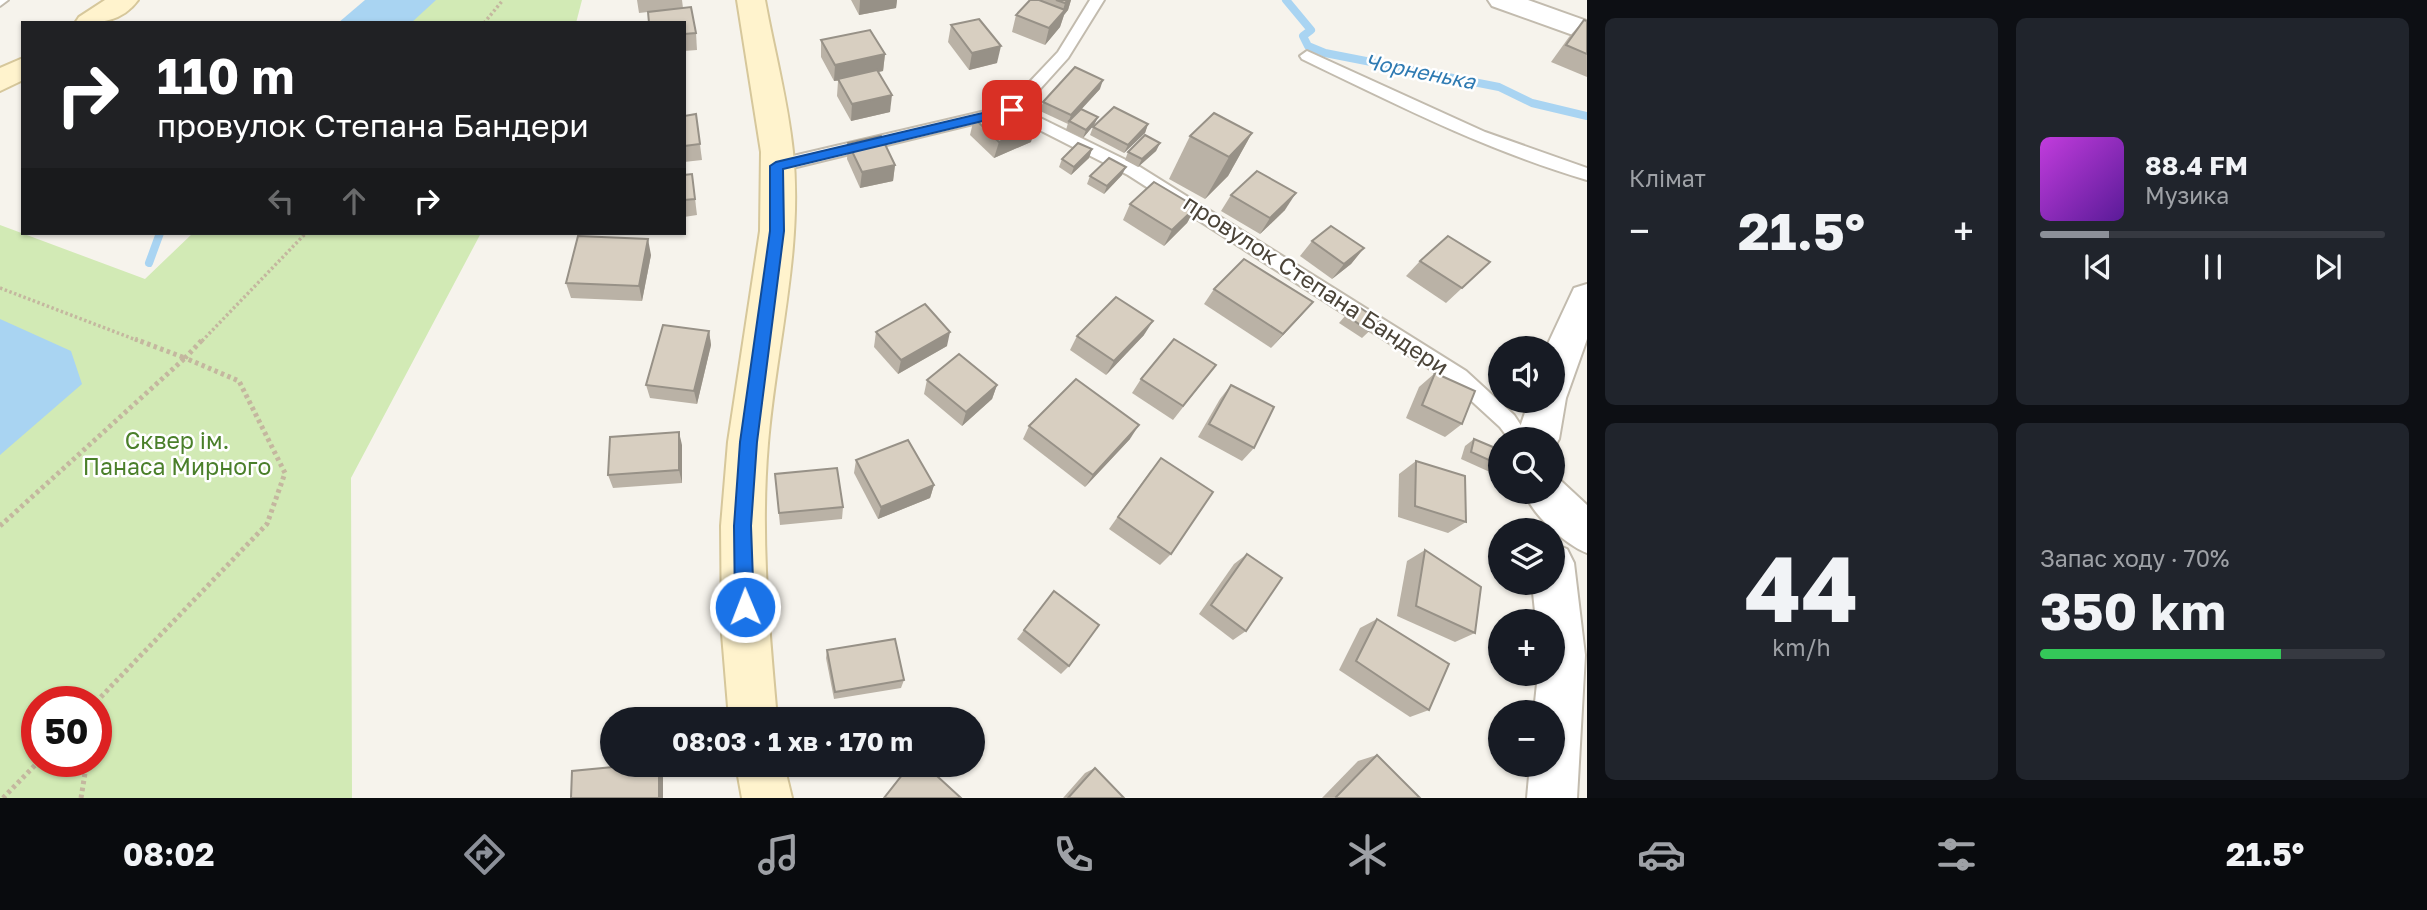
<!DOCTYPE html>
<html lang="uk">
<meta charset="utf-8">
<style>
body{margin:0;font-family:"Golos Text",sans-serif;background:#20242c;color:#f1f3f6;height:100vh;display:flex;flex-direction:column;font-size:26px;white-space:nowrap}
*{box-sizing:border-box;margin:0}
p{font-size:23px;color:#9ea1a6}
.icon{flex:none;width:38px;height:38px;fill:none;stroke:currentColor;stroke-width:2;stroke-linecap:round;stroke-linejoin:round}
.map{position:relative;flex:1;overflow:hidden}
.side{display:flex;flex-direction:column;gap:18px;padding:18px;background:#0d0f14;width:840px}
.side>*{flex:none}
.hud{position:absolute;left:21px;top:21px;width:665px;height:214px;border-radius:0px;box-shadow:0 2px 5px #0004;background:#202124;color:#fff;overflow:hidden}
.buttons{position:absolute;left:1488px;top:336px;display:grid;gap:14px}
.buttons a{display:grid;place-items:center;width:77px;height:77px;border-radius:50%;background:#171b24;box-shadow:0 2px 5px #0004;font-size:35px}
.speed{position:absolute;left:21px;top:686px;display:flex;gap:14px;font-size:35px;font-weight:700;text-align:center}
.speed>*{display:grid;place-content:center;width:91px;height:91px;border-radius:50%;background:#171b24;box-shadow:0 2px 5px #0004;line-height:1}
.speed .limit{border:10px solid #d22;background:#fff;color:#111}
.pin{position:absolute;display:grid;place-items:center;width:60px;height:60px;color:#fff;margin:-30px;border-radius:14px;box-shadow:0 4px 10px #0006}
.me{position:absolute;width:77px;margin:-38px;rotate:359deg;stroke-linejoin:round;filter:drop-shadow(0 0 5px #0008)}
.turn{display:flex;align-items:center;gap:24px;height:147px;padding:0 21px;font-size:32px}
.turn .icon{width:91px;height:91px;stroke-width:2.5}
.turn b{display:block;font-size:49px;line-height:60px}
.lanes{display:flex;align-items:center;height:66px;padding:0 21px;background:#0003;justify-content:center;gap:35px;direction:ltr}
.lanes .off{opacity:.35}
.big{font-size:52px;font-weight:700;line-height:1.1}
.side .widget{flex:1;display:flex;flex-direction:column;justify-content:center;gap:10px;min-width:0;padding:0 24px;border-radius:10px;background:#20242c}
.side .dial{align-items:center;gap:0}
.dial b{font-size:91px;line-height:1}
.song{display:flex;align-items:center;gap:21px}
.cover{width:84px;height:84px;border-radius:10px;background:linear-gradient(135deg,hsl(290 70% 55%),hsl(270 70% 35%))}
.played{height:7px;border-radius:4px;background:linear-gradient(90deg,#8c9099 20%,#363941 20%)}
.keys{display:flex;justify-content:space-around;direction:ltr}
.heat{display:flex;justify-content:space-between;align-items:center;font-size:38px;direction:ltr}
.charge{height:10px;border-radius:5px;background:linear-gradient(90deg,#34c759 70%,#363941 0)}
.side .tiles{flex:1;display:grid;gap:18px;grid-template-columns:repeat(2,1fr)}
.trip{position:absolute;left:600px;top:707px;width:385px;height:70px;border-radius:35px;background:#171b24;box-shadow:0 2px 5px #0004;font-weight:700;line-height:70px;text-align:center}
.tab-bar{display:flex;height:112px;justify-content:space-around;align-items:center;background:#090b0e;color:#9ea1a6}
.tab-bar .icon{width:49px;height:49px}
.tab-bar .selected{color:#8c9099}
.tab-bar b{font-size:32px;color:#f1f3f6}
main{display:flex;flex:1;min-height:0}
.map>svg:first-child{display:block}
</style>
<main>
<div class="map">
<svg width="1587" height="798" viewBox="0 0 1587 798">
<rect width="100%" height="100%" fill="#f6f3ec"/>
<g fill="#d2eab5" fill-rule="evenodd">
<polygon points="434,0 582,0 576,23 410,23"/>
<path d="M0 225 145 279 193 233H481L351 478 352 798H0ZM37 702H96V761H37Z"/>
</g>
<g fill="#a9d4f2">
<polygon points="365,0 436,0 411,23 338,23"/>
<polygon points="0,319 71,351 82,384 0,455"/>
</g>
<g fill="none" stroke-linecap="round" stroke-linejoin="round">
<g stroke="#a9d4f2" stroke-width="8">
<polyline points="1286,0 1311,30 1303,36 1308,46 1325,53 1499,87 1532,103 1587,116"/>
<polyline points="149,263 160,233"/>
</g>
<defs>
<g id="service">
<polygon points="0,0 8,0 0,6"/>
<polygon points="1090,0 1104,0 1068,58 1022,109 1140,167 1466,371 1514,415 1530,439 1509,439 1500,427 1452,383 1128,175 1010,115 776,172 768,166 776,160 1007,106 1058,52"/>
<path d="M1307 51 1485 132 1587 168V180C1488 151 1395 104 1302 59L1300 56Z"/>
</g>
<g id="minor">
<polygon points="1488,0 1528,0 1587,21 1587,40 1492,6"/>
<polygon points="1587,284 1587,339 1566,398 1559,439 1552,451 1552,439 1519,439 1518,433 1529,401 1552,401 1552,348 1546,348 1574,288"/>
<path d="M1552 477 1560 480 1587 505V553C1566 545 1530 513 1525 492H1552Z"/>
<polygon points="1552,543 1567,549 1574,563 1585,655 1577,798 1527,798 1530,765 1552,765 1552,712 1534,712 1538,674 1552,674 1552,621 1536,621 1532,583 1552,583"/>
</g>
<g id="secondary">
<path d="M105 0H138C122 22 100 23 75 23L79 17Z"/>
<path d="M737 0H765C774 50 788 101 793 152 803 249 776 347 768 443 760 537 769 626 777 719H729L722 634 721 526 728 442 760 231 761 152Z"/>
<polygon points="23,58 23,80 0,91 0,68"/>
<polygon points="736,765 784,765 792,798 742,798"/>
</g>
</defs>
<use href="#service" stroke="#c2bbae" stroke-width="4"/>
<use href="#minor" stroke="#c2bbae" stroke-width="4"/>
<use href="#secondary" stroke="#d6c79b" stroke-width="4"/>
<g stroke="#c4b79f" stroke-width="3.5" stroke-dasharray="2.5 2.5" stroke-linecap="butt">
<polyline points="484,23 503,0"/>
<polyline points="0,288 139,341"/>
<polyline points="202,341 306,233"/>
</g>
<g stroke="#c4b79f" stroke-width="5" stroke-dasharray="3.5 3.5" stroke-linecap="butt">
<polyline points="0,526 185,358 135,339"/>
<polyline points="96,702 267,524 285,473 239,381 185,358 203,339"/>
<polyline points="3,798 39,761"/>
<polyline points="81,798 87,761"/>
</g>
<use href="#service" fill="#fff" fill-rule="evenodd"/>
<use href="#minor" fill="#fff" fill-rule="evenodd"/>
<use href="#secondary" fill="#fff3cd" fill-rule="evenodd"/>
</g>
<g fill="#bab2a6">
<polygon points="637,0 682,0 683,8 639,13"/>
<polygon points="851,0 897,0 896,8 859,15"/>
<polygon points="1030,0 1071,0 1068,10 1064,15 1060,27 1045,45 1012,32 1016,15"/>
<polygon points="1584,20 1587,21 1587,77 1551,62 1569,37"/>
<polygon points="684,23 696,33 697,50 684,51"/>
<polygon points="951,25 997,63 969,70 948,42"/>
<polygon points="821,40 885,54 883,71 878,72 890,112 851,121 837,96 838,81 834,81 821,57"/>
<polygon points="1100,89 1081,109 1098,117 1094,125 1083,138 1066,130 1068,123 1068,124 1040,111 1043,102"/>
<polygon points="696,114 702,160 684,162 684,116"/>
<polygon points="974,118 1031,142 994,158 970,135"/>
<polygon points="1148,124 1145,133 1124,153 1090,135 1093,127"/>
<polygon points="1252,133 1228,176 1205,199 1169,179 1190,136"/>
<polygon points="848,143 895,165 893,181 860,188 847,159"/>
<polygon points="1160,143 1156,151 1138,167 1125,160 1128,152"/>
<polygon points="1092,149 1089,158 1071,175 1059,167 1062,159"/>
<polygon points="692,174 697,215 684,217 684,175"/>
<polygon points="1122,175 1104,194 1087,184 1090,176"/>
<polygon points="1231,195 1285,210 1260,234 1221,211"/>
<polygon points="1130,204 1196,207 1187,223 1164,246 1123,220"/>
<polygon points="1312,241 1364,248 1351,264 1332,279 1300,256"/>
<polygon points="651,255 642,301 571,298 566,283"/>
<polygon points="1420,261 1490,262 1446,303 1406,276"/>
<polygon points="1214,289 1313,302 1271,348 1204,304"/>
<polygon points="1346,315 1380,321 1362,338 1339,323"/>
<polygon points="709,331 711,345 697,404 650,398 646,385"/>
<polygon points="876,332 947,346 898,374 874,347"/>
<polygon points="1144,335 1106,375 1070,350 1077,336"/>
<polygon points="1216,365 1173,420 1132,393 1141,379"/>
<polygon points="1435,373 1462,424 1445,437 1406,418 1419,387"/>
<polygon points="927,380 997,385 992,399 962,426 924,394"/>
<polygon points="1231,385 1254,448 1242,461 1198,437 1220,399"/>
<polygon points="1029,426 1130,439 1085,487 1023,439"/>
<polygon points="1474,439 1500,450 1500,467 1492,473 1461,459 1465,446"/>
<polygon points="682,445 682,483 613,488 608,475"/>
<polygon points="856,460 934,485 930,498 878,519 854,473"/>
<polygon points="1416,461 1466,522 1448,533 1398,517 1399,474"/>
<polygon points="1151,470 1171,554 1160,565 1109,529"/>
<polygon points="775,474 843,507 842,519 780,525"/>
<polygon points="1425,550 1475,633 1455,642 1397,616 1407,561"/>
<polygon points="1247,554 1246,631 1233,640 1199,614 1234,564"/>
<polygon points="1054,591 1069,666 1061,674 1017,639"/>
<polygon points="1377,619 1429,710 1410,717 1339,670 1360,628"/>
<polygon points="827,650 904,680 901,688 834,699 826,658"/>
<polygon points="1377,755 1420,798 1322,798 1358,761"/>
<polygon points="1095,768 1124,798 1063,798 1085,773"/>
</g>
<g fill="#979187">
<polygon points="860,0 897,0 896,8 859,15"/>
<polygon points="1068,0 1071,0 1068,10 1064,15 1060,27 1045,45 1049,28 1062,14 1065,3"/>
<polygon points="1001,46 997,63 969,70 972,53"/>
<polygon points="885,54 883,71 834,81 835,65"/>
<polygon points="1103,80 1100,89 1068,124 1071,115"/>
<polygon points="892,95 890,112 851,121 852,104"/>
<polygon points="1098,117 1094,125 1083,138 1086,130"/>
<polygon points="1148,124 1145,133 1124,153 1128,145"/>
<polygon points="1036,126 1031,142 994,158 999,142"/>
<polygon points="1252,133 1228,176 1205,199 1229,157"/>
<polygon points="1160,143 1156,151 1138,167 1142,159"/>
<polygon points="1092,149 1089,158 1071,175 1074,167"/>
<polygon points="895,165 893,181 860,188 862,172"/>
<polygon points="1126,167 1122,175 1104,194 1107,186"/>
<polygon points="1296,193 1285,210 1260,234 1270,218"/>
<polygon points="1196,207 1187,223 1164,246 1172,230"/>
<polygon points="648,239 651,255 642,301 639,286"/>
<polygon points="1364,248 1351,264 1332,279 1344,264"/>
<polygon points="1313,302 1300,317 1271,348 1283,334"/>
<polygon points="1153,321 1144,335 1106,375 1114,361"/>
<polygon points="709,331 711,345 697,404 694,391"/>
<polygon points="950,332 947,346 898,374 901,360"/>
<polygon points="997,385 992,399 962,426 966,412"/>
<polygon points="1139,425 1130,439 1085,487 1093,475"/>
<polygon points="679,432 682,445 682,483 679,470"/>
<polygon points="934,485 930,498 878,519 881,507"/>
<polygon points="659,765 661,765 663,768 663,798 659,798"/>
</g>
<g fill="#d8cfc1" stroke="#979187" stroke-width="2">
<polygon points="1030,0 1039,0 1065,10 1049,28 1016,15"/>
<polygon points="1056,0 1068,0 1065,3"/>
<polygon points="691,7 696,33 684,34 684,23 649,23 648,12"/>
<polygon points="979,19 1001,46 972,53 951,25"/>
<polygon points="1584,20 1587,21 1587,54 1566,45"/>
<polygon points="870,30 885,54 835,65 821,40"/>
<polygon points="1075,67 1103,80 1071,115 1043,102"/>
<polygon points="877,70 892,95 852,104 838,79"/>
<polygon points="1011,102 1036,126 999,142 974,118"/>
<polygon points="1114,107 1148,124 1128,145 1093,127"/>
<polygon points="1081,109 1098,117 1086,130 1069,121"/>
<polygon points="1214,113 1252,133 1229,157 1190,136"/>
<polygon points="696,114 700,144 684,146 684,116"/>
<polygon points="1145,135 1160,143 1142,159 1128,152"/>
<polygon points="881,136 895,165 862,172 848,143"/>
<polygon points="1078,143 1092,149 1074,167 1062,159"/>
<polygon points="1109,158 1126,167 1107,186 1090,176"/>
<polygon points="1257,171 1296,193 1270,218 1231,195"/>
<polygon points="692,174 695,199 684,200 684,175"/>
<polygon points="1154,182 1196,207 1172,230 1130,204"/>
<polygon points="1331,226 1364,248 1344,264 1312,241"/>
<polygon points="578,236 648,239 639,286 566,283"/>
<polygon points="1448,236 1490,262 1462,288 1420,261"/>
<polygon points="1244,259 1313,302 1283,334 1214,289"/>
<polygon points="1116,297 1153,321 1114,361 1077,336"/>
<polygon points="925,304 950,332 901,360 876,332"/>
<polygon points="1356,305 1380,321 1369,331 1346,315"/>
<polygon points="663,325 709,331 694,391 646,385"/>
<polygon points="1174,339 1216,365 1183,406 1141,379"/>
<polygon points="959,354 997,385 966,412 927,380"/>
<polygon points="1435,373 1475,391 1462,424 1422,405"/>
<polygon points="1076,379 1139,425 1093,475 1029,426"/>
<polygon points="1231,385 1274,407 1254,448 1209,424"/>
<polygon points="679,432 679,470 608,475 610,437"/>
<polygon points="1474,439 1500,450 1500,465 1471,452"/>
<polygon points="908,440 934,485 881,507 856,460"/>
<polygon points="1161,458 1213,492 1171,554 1118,517"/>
<polygon points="1416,461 1465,476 1466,522 1415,506"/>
<polygon points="837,468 843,507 779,513 775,474"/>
<polygon points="1425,550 1481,587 1475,633 1416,606"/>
<polygon points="1247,554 1282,578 1246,631 1211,605"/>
<polygon points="1054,591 1099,625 1069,666 1024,630"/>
<polygon points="1377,619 1449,664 1429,710 1356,661"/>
<polygon points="895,639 904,680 835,692 827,650"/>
<polygon points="1377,755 1420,798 1337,798 1336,797"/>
<polygon points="634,765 659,765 659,798 571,798 572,771"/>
<polygon points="910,765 925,765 961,798 884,798"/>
<polygon points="1095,768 1124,798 1068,798"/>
</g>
<polygon fill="#1a73e8" stroke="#114b97" stroke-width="2" points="1012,106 1016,107 1016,113 783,169 784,231 757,442 751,526 754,607 751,614 745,616 738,614 735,607 734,526 740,442 770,231 770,166 776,162"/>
<g text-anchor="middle" stroke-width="5" stroke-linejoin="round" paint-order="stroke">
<g font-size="21" font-style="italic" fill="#2e7ab2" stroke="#fff">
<text transform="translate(1420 72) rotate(11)" y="7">Чорненька</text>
</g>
<g font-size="23" fill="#4b4439" stroke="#fff">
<text transform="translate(1316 285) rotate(33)" y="8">провулок Степана Бандери</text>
</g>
<g font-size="23" fill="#4a7f2a" stroke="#fff">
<text x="177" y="449">Сквер ім.<tspan x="177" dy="26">Панаса Мирного</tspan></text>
</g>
</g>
</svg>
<div class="buttons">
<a><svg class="icon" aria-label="sound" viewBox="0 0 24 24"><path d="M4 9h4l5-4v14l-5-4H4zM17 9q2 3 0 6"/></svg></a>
<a><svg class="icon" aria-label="search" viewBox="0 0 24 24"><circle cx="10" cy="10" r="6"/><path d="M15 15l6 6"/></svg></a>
<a><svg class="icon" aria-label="layers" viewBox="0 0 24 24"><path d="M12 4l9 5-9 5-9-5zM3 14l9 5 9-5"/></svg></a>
<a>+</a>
<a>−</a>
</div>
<div class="speed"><div class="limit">50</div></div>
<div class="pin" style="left:1012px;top:110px;background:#d93025"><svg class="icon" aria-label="arrive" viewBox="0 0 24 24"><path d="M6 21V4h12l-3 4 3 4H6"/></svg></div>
<svg class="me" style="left:745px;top:607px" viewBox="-20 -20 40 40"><circle r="17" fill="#1a73e8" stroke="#fff" stroke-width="3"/><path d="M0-11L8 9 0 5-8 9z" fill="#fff"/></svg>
<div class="trip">08:03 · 1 хв · 170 m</div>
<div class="hud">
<div class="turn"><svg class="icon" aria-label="right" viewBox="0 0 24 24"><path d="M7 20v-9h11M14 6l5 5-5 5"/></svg><div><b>110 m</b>провулок Степана Бандери</div></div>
<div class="lanes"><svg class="icon off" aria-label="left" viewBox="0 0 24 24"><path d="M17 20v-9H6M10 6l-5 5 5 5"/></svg><svg class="icon off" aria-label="ahead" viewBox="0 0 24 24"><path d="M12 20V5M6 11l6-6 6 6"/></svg><svg class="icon" aria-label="right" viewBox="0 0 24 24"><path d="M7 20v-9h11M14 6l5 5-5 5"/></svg></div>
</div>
</div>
<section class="side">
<div class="tiles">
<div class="widget"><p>Клімат</p>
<div class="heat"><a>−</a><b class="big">21.5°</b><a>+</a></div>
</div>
<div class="widget">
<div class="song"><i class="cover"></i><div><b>88.4 FM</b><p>Музика</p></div></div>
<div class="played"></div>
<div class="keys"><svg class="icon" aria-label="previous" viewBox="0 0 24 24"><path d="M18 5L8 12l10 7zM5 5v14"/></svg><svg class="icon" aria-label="pause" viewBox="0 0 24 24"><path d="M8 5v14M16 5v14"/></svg><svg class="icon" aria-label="next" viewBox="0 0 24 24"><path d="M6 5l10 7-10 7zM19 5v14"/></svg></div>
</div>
<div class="widget dial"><b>44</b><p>km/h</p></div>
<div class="widget"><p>Запас ходу · 70%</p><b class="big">350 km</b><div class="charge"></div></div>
</div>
</section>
</main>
<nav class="tab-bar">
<b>08:02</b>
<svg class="icon selected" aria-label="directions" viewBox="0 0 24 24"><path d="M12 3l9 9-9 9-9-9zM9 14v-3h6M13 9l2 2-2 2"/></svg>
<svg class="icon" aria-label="music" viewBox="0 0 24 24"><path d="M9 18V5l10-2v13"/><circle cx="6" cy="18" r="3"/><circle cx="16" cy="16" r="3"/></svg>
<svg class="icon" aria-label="phone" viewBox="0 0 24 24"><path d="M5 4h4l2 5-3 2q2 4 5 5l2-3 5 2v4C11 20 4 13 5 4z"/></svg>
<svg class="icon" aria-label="climate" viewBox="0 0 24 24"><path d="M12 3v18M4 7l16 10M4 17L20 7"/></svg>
<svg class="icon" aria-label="car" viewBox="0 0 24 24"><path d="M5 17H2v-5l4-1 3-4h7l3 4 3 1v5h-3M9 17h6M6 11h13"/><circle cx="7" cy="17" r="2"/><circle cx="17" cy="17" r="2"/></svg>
<svg class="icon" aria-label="filters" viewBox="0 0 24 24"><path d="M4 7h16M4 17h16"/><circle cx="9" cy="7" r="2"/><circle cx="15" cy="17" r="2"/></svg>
<b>21.5°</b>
</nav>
